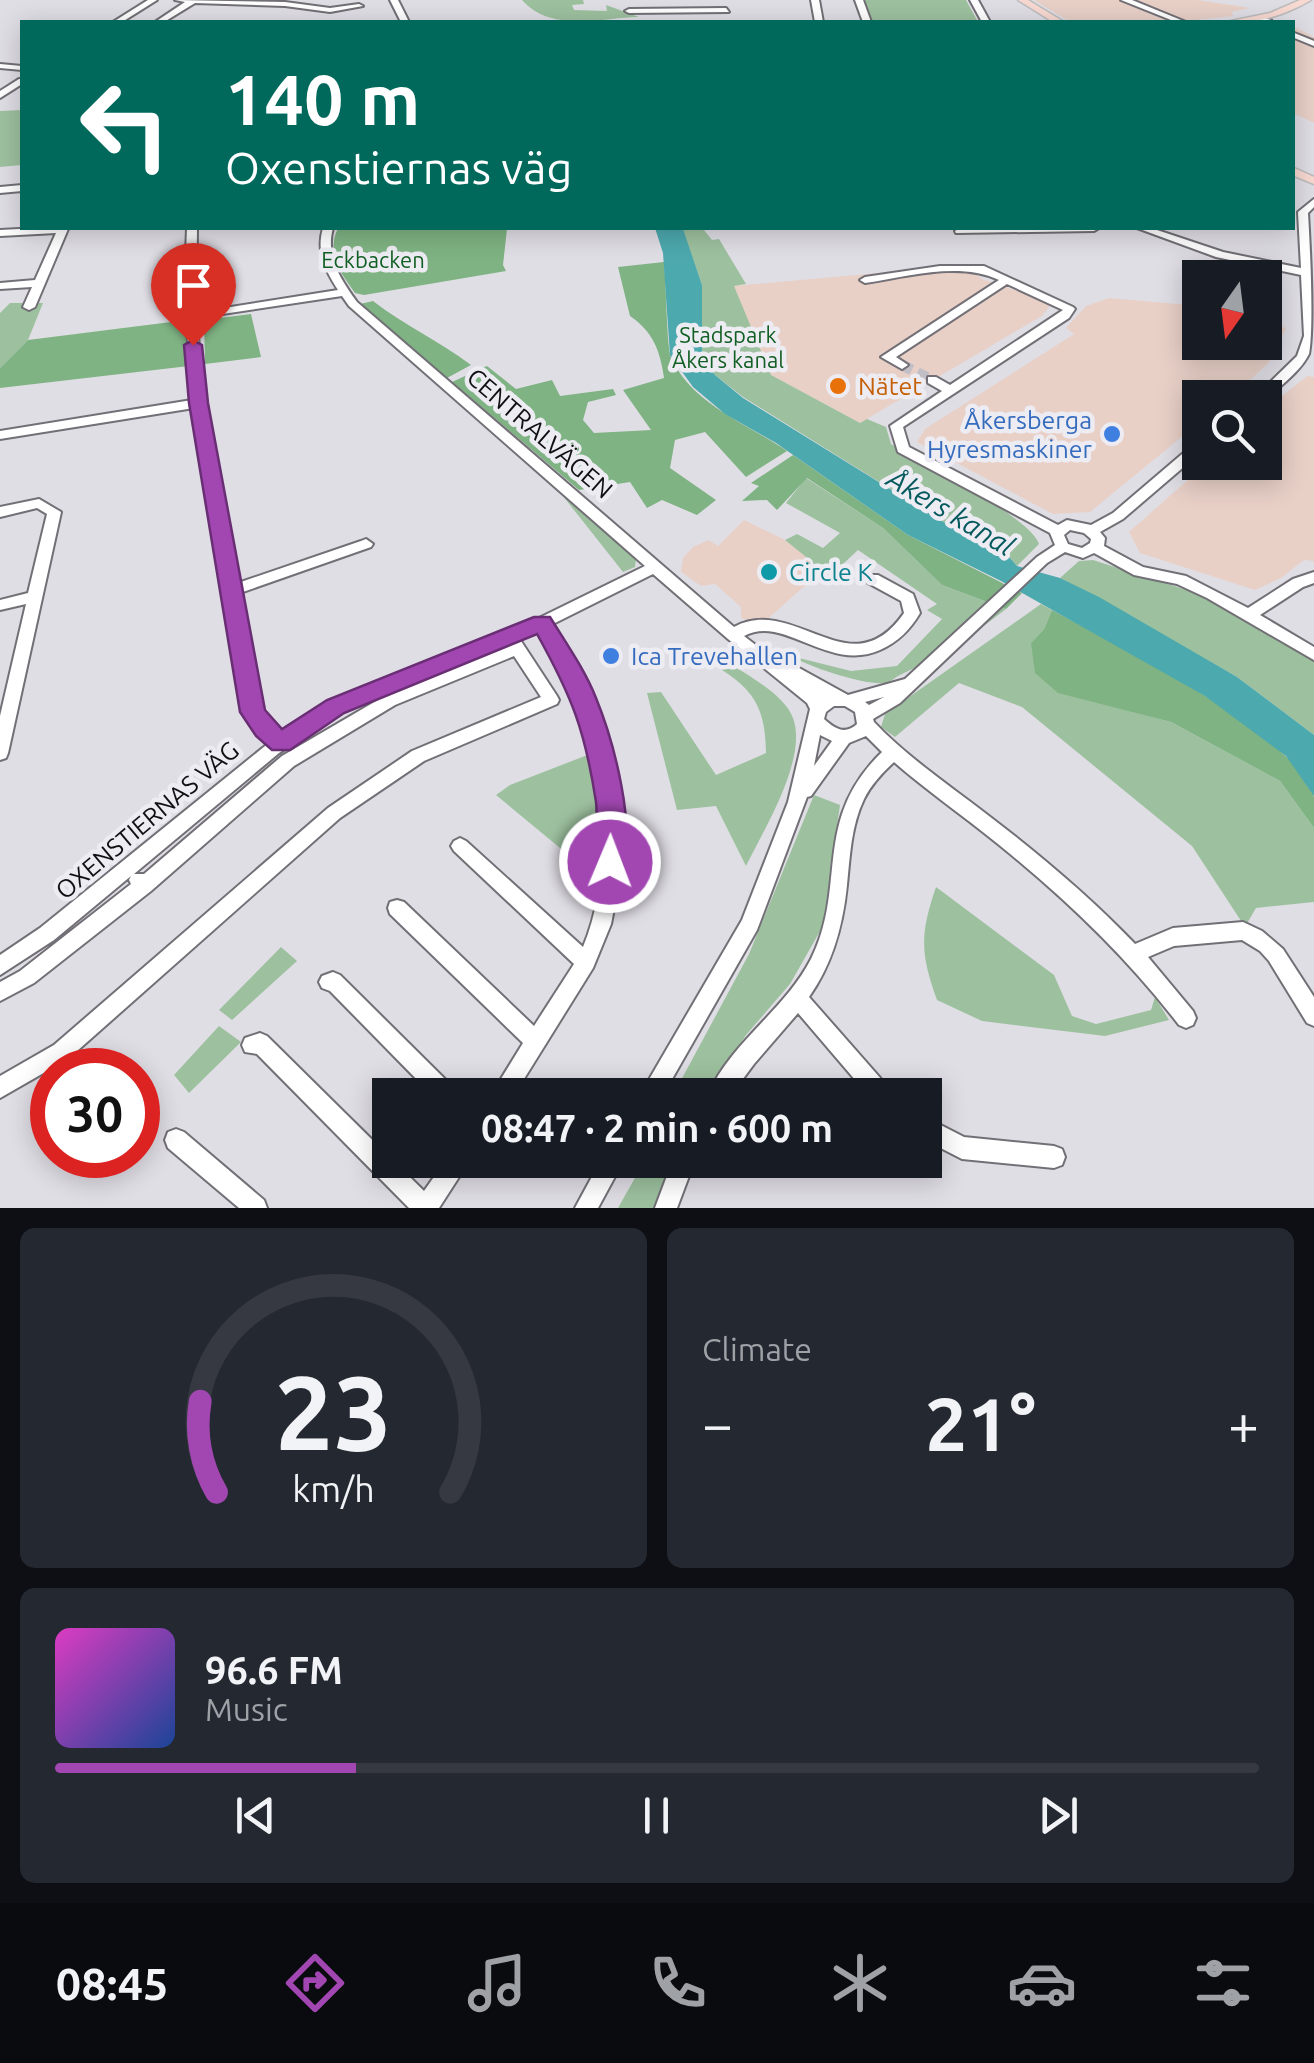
<!DOCTYPE html>
<meta charset="utf-8">
<style>
body{margin:0;font-family:Ubuntu,sans-serif;background:#242831;color:#f1f3f6;height:100vh;display:flex;flex-direction:column;font-size:38px;white-space:nowrap}
*{box-sizing:border-box;margin:0}
p{font-size:32px;color:#9ea1a6}
.icon{flex:none;width:55px;height:55px;fill:none;stroke:currentColor;stroke-width:2;stroke-linecap:round;stroke-linejoin:round}
.map{position:relative;height:1208px;overflow:hidden}
.details{display:flex;flex-direction:column;gap:20px;padding:20px;background:#0d0f14;flex:1}
.details>*{flex:none}
.hud{position:absolute;left:20px;top:20px;width:1275px;height:210px;border-radius:0px;box-shadow:0 5px 25px #0003;background:#00695c;color:#fff;overflow:hidden}
.needle{width:65px;rotate:194deg}
.fabs{position:absolute;left:1182px;top:260px;display:grid;gap:20px}
.fabs a{display:grid;place-items:center;width:100px;height:100px;border-radius:0px;background:#171b24;box-shadow:0 5px 25px #0003;font-size:50px}
.speed{position:absolute;left:30px;top:1048px;display:flex;gap:20px;font-size:50px;font-weight:700;text-align:center}
.speed>*{display:grid;place-content:center;width:130px;height:130px;border-radius:50%;background:#171b24;box-shadow:0 5px 25px #0003;line-height:1}
.speed .limit{border:15px solid #d22;background:#fff;color:#111}
.pin{position:absolute;display:grid;place-items:center;width:85px;height:85px;color:#fff;margin:-102px -42px;border-radius:50% 50% 50% 0;rotate:-45deg;box-shadow:0 0 10px #0007}
.pin .icon{rotate:45deg}
.me{position:absolute;width:110px;margin:-55px;rotate:1deg;stroke-linejoin:round;filter:drop-shadow(0 0 8px #0008)}
.turn{display:flex;align-items:center;gap:35px;height:210px;padding:0 40px;font-size:45px}
.turn .icon{width:130px;height:130px;stroke-width:2.5}
.turn b{display:block;font-size:70px;line-height:85px}
.big{font-size:75px;font-weight:600;line-height:1.1}
.details .tile{flex:1;display:flex;flex-direction:column;justify-content:center;gap:15px;min-width:0;padding:0 35px;border-radius:15px;background:#242831}
.details .dial{align-items:center;gap:0}
.dial svg{height:260px;overflow:visible;fill:none;stroke:#363941;stroke-width:7;stroke-linecap:round;text-anchor:middle}
.dial text{fill:#f1f3f6;stroke:none}
.song{display:flex;align-items:center;gap:30px}
.cover{width:120px;height:120px;border-radius:15px;background:linear-gradient(135deg,hsl(310 70% 55%),hsl(220 70% 35%))}
.played{height:10px;border-radius:5px;background:linear-gradient(90deg,#a247b2 25%,#363941 25%)}
.keys{display:flex;justify-content:space-around;direction:ltr}
.heat{display:flex;justify-content:space-between;align-items:center;font-size:55px;direction:ltr}
.details .tiles{flex:1;display:grid;gap:20px;grid-template-columns:1fr 1fr}
.tile:last-child{grid-column:span 2}
.trip{position:absolute;left:372px;top:1078px;width:570px;height:100px;border-radius:0px;background:#171b24;box-shadow:0 5px 25px #0003;font-weight:600;line-height:100px;text-align:center}
.tabs{display:flex;height:160px;justify-content:space-around;align-items:center;background:#090b0e;color:#9ea1a6}
.tabs .icon{width:70px;height:70px}
.tabs .on{color:#a247b2}
.tabs b{font-size:45px;color:#f1f3f6}
.map>svg:first-child{display:block}
</style>
<div class="map">
<svg width="1314" height="1208" viewBox="0 0 1314 1208">
<rect width="100%" height="100%" fill="#e0dee5"/>
<g fill="#e8d0c7">
<polygon points="1034,0 1198,0 1250,8 1232,12 1233,16 1176,22 1070,22"/>
<polygon points="1293,26 1314,37 1314,123 1293,113"/>
<polygon points="934,268 937,273 973,272 982,279 1052,303 1042,316 860,423 771,375 733,286"/>
<polygon points="1109,298 1200,306 1200,342 1265,342 1265,323 1286,328 1269,362 1246,384 1230,397 1200,398 1200,422 1090,512 1053,514 917,442 925,429 1074,334 1066,328 1086,306"/>
<polygon points="1307,376 1314,377 1314,561 1304,560 1281,578 1255,590 1140,553 1129,532 1207,463 1265,462 1265,410"/>
<polygon points="744,520 785,540 811,561 808,566 818,574 761,625 741,618 741,607 715,584 701,586 681,572 683,558 693,547 708,540 718,546"/>
</g>
<g fill="#9dc19f">
<path d="M522 0H583L584 4 572 5 574 10 607 11 606 5 639 17C604 17 552 34 522 0Z"/>
<polygon points="865,0 966,0 978,22 870,22"/>
<polygon points="22,110 22,165 0,167 0,111"/>
<path d="M682 228 704 230 712 240 719 239 746 284 734 286 771 375 860 423 867 419 886 427 891 444C921 462 1030 517 1039 544L1017 566 1003 550 945 523 743 397 715 375 702 358V285Z"/>
<polygon points="10,303 43,303 28,340 0,368 0,313"/>
<path d="M806 478 883 528 942 585 1006 609C972 636 939 657 900 675 895 677 891 682 886 683 866 686 809 667 791 656L851 671 897 666 942 619 927 610 937 604 858 550 826 580 807 566 811 561 785 540 797 534 823 548 840 533 786 503Z"/>
<polygon points="559,491 636,559 635,567 623,572"/>
<polygon points="1093,560 1196,593 1314,660 1314,735 1237,677 1060,578 1079,561"/>
<polygon points="1041,604 1052,610 1044,629 1031,643 1134,712 1171,722 1280,781 1314,828 1314,902 1256,908 1245,927 1192,846 1022,707 959,683 895,737 881,727 885,714"/>
<path d="M728 662C748 676 784 694 793 718 808 759 764 829 746 866L716 806 677 810 647 693 661 692 716 775 766 753C765 713 758 693 722 670Z"/>
<polygon points="590,754 603,814 600,881 496,795 510,785"/>
<polygon points="814,795 840,805 823,926 790,984 746,1035 707,1095 673,1095 749,954"/>
<path d="M936 887 1054 975 1072 1016 1096 1024 1151 1010 1155 997 1169 1020 1105 1036 982 1021 937 1000C920 953 920 934 936 887Z"/>
<polygon points="281,947 297,961 232,1020 219,1010"/>
<polygon points="219,1026 241,1042 189,1093 174,1075"/>
<polygon points="645,1160 674,1160 655,1208 618,1208"/>
</g>
<g fill="#7fb383">
<path d="M338 228H515L507 229 503 265 506 271 364 295 355 293C340 272 326 253 338 228Z"/>
<path d="M664 262C666 279 667 348 671 357 690 403 749 425 787 451L746 477 705 432 675 440 670 468 716 500 697 515 662 500 647 508 630 482 579 490 452 382 487 366 516 389 552 380 560 396 613 389 616 395 588 402 583 420 594 433 651 430 623 390 664 378C660 350 653 332 630 316L618 267Z"/>
<path d="M373 301C404 325 439 341 471 365L447 378 360 304Z"/>
<polygon points="251,314 261,357 205,364 204,320"/>
<polygon points="187,320 189,366 0,388 0,368 28,340"/>
<polygon points="793,455 908,535 1022,593 1006,609 942,585 883,528 807,478 777,510 767,500 742,501 759,486 751,483"/>
<path d="M1052 610C1110 642 1298 734 1314 797 1314 806 1314 819 1314 828L1280 781 1171 722 1058 693 1035 673 1031 643 1044 629Z"/>
</g>
<polygon fill="#4ca9ae" points="655,228 683,229 702,285 702,358 715,375 743,398 945,523 1003,550 1017,566 1060,578 1099,597 1237,677 1314,735 1314,796 1286,756 1205,696 1001,581 908,535 776,443 725,414 693,387 670,355 663,253"/>
<g fill="none" stroke-linecap="round" stroke-linejoin="round">
<polyline stroke="#c1bfc5" stroke-width="11" stroke-dasharray="11 6" stroke-linecap="butt" points="902,365 932,380"/>
<defs>
<g id="minor">
<polygon points="148,0 157,0 122,22 113,22"/>
<polygon points="175,0 285,2 330,8 359,4 363,6 330,12 285,6 195,3 164,22 155,22 185,2"/>
<polygon points="390,0 398,0 409,22 401,22"/>
<polygon points="811,0 819,0 823,22 815,22"/>
<polygon points="855,0 863,0 871,22 863,22"/>
<polygon points="970,0 978,0 990,22 982,22"/>
<polygon points="1121,0 1132,0 1186,22 1176,22"/>
<polygon points="726,8 729,12 629,13 625,11 629,9"/>
<polygon points="1259,16 1271,20 1272,22 1256,20"/>
<polygon points="1292,32 1314,41 1314,46 1292,37"/>
<polygon points="0,64 22,66 22,70 0,68"/>
<polygon points="19,79 22,79 22,84 0,98 0,91"/>
<polygon points="22,185 22,191 0,193 0,187"/>
<path d="M1314 199V207L1308 213C1310 246 1314 327 1309 354 1301 371 1279 387 1265 400V398H1254L1297 356 1304 336 1301 275 1216 257 1137 228H1151L1223 252 1301 268 1298 212Z"/>
<polygon points="38,228 68,229 35,307 29,310 23,307 32,287 0,289 0,283 35,280 56,233 0,236 0,230"/>
<polygon points="187,228 197,228 196,308 190,311 184,308"/>
<path d="M323 228H333C325 256 341 280 357 302L734 627C795 594 851 690 904 613L901 601 868 583 866 579 868 575H878L913 594 920 613C910 630 898 642 880 650 828 673 784 614 744 636L779 663H790L848 695 905 679 1037 557 1055 545 1050 533 898 452 890 426 942 391 928 383V377H936L950 385 1063 310 1007 284 896 357 908 365 902 369 881 357 999 280C959 261 907 277 865 283L860 280 865 277 940 266H984L1073 307 1075 309 1069 318 903 427 909 447 1058 525 1067 520 1091 525 1113 513 1195 443 1200 442V453L1123 519 1100 532 1105 538 1104 546 1143 567 1186 576 1248 608 1293 579 1314 572V583L1303 587 1260 615 1314 647V660L1207 598 1177 584 1134 575 1094 553 1083 558 1065 552 1047 563 900 703 873 719 874 722C908 758 949 785 989 816 1040 855 1090 897 1135 944L1173 928 1243 922 1262 931 1283 949 1314 997V1026L1307 1023 1269 961 1260 951 1242 940 1174 946 1148 957 1193 1011 1196 1018 1193 1025 1186 1028 1179 1025C1126 956 1065 898 998 844 964 816 927 791 894 762 882 773 871 785 864 799 851 826 850 856 847 885 843 925 833 963 809 997L889 1088 893 1095H868L798 1013 754 1064 731 1095H708C730 1043 785 1010 811 959 848 885 811 821 882 752L866 736 849 743 811 796 807 797 757 930 663 1095H640L742 920 788 802 810 709 807 703 728 639 653 574 551 625 591 695 608 746 620 815 617 893 611 924 593 968 514 1095H491L523 1043 390 914 388 908 390 902 397 900 404 902 534 1026 574 964 454 851 451 846 454 841 460 838 466 841 583 947C614 873 605 771 576 698 567 675 551 652 539 630L519 638 557 696 559 700 557 704 424 761 340 818 68 1059 0 1098V1076L54 1045 328 808 412 751 541 697 514 656 395 705 294 766 151 891 34 983 0 1001V982L20 971 131 884 129 880 131 876 54 940 0 975V955L40 928 270 742 245 712 194 408 0 439V431L192 400 186 314 338 290C325 270 316 252 323 228ZM342 296 349 306 645 566 537 619 329 703 282 733 261 710 240 593 371 547 373 544 366 539 361 541 238 583 205 403 196 318ZM1070 530 1084 533 1091 539 1090 543 1082 548 1068 544 1064 535ZM507 644 508 646 383 697 282 756 144 874H134L279 753 341 711ZM884 697 869 705 865 702ZM834 706H845L855 712 857 724C845 735 835 729 824 719L826 712ZM820 735 832 741 814 766Z"/>
<polygon points="960,228 1099,228 1094,231 956,233 955,231"/>
<polygon points="39,499 61,512 8,753 6,758 0,760 0,716 26,604 0,610 0,600 28,593 47,514 37,508 0,517 0,507"/>
<polygon points="333,972 340,975 454,1088 458,1095 432,1095 330,991 322,988 319,982 322,976"/>
<polygon points="260,1033 267,1036 424,1191 446,1160 470,1160 439,1208 409,1208 257,1054 245,1052 242,1045 245,1038"/>
<polygon points="925,1117 964,1137 1054,1146 1062,1149 1065,1157 1062,1165 1054,1168 962,1159 925,1140"/>
<polygon points="176,1129 184,1132 264,1200 267,1208 239,1208 168,1148 165,1140 168,1132"/>
<polygon points="601,1160 624,1160 598,1208 575,1208"/>
<polygon points="673,1160 695,1160 677,1208 655,1208"/>
</g>
<g id="major">
<polygon points="1018,0 1028,0 1064,22 1053,22"/>
<path d="M1300 0H1311C1286 15 1256 24 1226 22L1270 13Z"/>
<polygon points="1292,167 1314,177 1314,184 1292,175"/>
</g>
</defs>
<use href="#minor" stroke="#727076" stroke-width="4"/>
<use href="#major" stroke="#bcbcbd" stroke-width="3"/>
<use href="#minor" fill="#fff" fill-rule="evenodd"/>
<use href="#major" fill="#f8d9d1" fill-rule="evenodd"/>
</g>
<path fill="#a247b2" stroke="#692e74" stroke-width="2.5" d="M193 340 202 345 208 403 265 710 282 729 327 700 534 617H550C566 643 585 670 596 698 612 737 639 831 620 871L610 874 600 871C590 851 599 824 596 802 585 730 572 697 537 634L344 713 290 750H272L256 736 240 712 189 403 184 345Z"/>
<circle fill="#e8710a" stroke="#edecf3" stroke-width="4" cx="838" cy="386" r="10"/>
<g fill="#3f7fe0" stroke="#edecf3" stroke-width="4">
<circle cx="1112" cy="434" r="10"/>
<circle cx="611" cy="656" r="10"/>
</g>
<circle fill="#0f9aa8" stroke="#edecf3" stroke-width="4" cx="769" cy="572" r="10"/>
<g text-anchor="middle" stroke-width="9" stroke-linejoin="round" paint-order="stroke">
<g font-size="22" fill="#125f23" stroke="#edecf3">
<text x="373" y="268">Eckbacken</text>
<text x="728" y="343">Stadspark<tspan x="728" dy="25">Åkers kanal</tspan></text>
</g>
<g font-size="25" fill="#c56008" stroke="#edecf3" text-anchor="start">
<text x="858" y="395">Nätet</text>
</g>
<g font-size="25" fill="#366cbe" stroke="#edecf3" text-anchor="end">
<text x="1092" y="429">Åkersberga<tspan x="1092" dy="29">Hyresmaskiner</tspan></text>
<text x="631" y="665" text-anchor="start">Ica Trevehallen</text>
</g>
<g font-size="25" fill="#100f12" stroke="#edecf3">
<text transform="translate(540 433) rotate(41)" y="9">CENTRALVÄGEN</text>
<text transform="translate(147 820) rotate(-40)" y="9">OXENSTIERNAS VÄG</text>
</g>
<g font-size="25" fill="#0d838f" stroke="#edecf3" text-anchor="start">
<text x="789" y="581">Circle K</text>
</g>
<g font-size="28" font-style="italic" fill="#04595d" stroke="#edecf3">
<text transform="translate(951 512) rotate(31)" y="10">Åkers kanal</text>
</g>
</g>
</svg>
<div class="fabs">
<a><svg class="needle" viewBox="-14 -14 28 28"><path d="M0-13l5 13h-10z" fill="#e53935"/><path d="M0 13l5-13h-10z" fill="#9ea1a6"/></svg></a>
<a><svg class="icon" aria-label="search" viewBox="0 0 24 24"><circle cx="10" cy="10" r="6"/><path d="M15 15l6 6"/></svg></a>
</div>
<div class="speed"><div class="limit">30</div></div>
<div class="pin" style="left:193px;top:345px;background:#d93025"><svg class="icon" aria-label="arrive" viewBox="0 0 24 24"><path d="M6 21V4h12l-3 4 3 4H6"/></svg></div>
<svg class="me" style="left:610px;top:862px" viewBox="-20 -20 40 40"><circle r="17" fill="#a247b2" stroke="#fff" stroke-width="3"/><path d="M0-11L8 9 0 5-8 9z" fill="#fff"/></svg>
<div class="trip">08:47 · 2 min · 600 m</div>
<div class="hud">
<div class="turn"><svg class="icon" aria-label="left" viewBox="0 0 24 24"><path d="M17 20v-9H6M10 6l-5 5 5 5"/></svg><div><b>140 m</b>Oxenstiernas väg</div></div>
</div>
</div>
<section class="details">
<div class="tiles">
<div class="tile dial"><svg viewBox="0 0 100 80">
<path d="M14 69A42 42 0 1 1 86 69"/>
<path d="M14 69A42 42 0 0 1 9 41" stroke="#a247b2"/>
<text x="50" y="56" font-size="32" font-weight="700">23</text>
<text x="50" y="72" font-size="11">km/h</text>
</svg></div>
<div class="tile"><p>Climate</p>
<div class="heat"><a>−</a><b class="big">21°</b><a>+</a></div>
</div>
<div class="tile">
<div class="song"><i class="cover"></i><div><b>96.6 FM</b><p>Music</p></div></div>
<div class="played"></div>
<div class="keys"><svg class="icon" aria-label="previous" viewBox="0 0 24 24"><path d="M18 5L8 12l10 7zM5 5v14"/></svg><svg class="icon" aria-label="pause" viewBox="0 0 24 24"><path d="M8 5v14M16 5v14"/></svg><svg class="icon" aria-label="next" viewBox="0 0 24 24"><path d="M6 5l10 7-10 7zM19 5v14"/></svg></div>
</div>
</div>
</section>
<nav class="tabs">
<b>08:45</b>
<svg class="icon on" aria-label="directions" viewBox="0 0 24 24"><path d="M12 3l9 9-9 9-9-9zM9 14v-3h6M13 9l2 2-2 2"/></svg>
<svg class="icon" aria-label="music" viewBox="0 0 24 24"><path d="M9 18V5l10-2v13"/><circle cx="6" cy="18" r="3"/><circle cx="16" cy="16" r="3"/></svg>
<svg class="icon" aria-label="phone" viewBox="0 0 24 24"><path d="M5 4h4l2 5-3 2q2 4 5 5l2-3 5 2v4C11 20 4 13 5 4z"/></svg>
<svg class="icon" aria-label="climate" viewBox="0 0 24 24"><path d="M12 3v18M4 7l16 10M4 17L20 7"/></svg>
<svg class="icon" aria-label="car" viewBox="0 0 24 24"><path d="M5 17H2v-5l4-1 3-4h7l3 4 3 1v5h-3M9 17h6M6 11h13"/><circle cx="7" cy="17" r="2"/><circle cx="17" cy="17" r="2"/></svg>
<svg class="icon" aria-label="filters" viewBox="0 0 24 24"><path d="M4 7h16M4 17h16"/><circle cx="9" cy="7" r="2"/><circle cx="15" cy="17" r="2"/></svg>
</nav>
